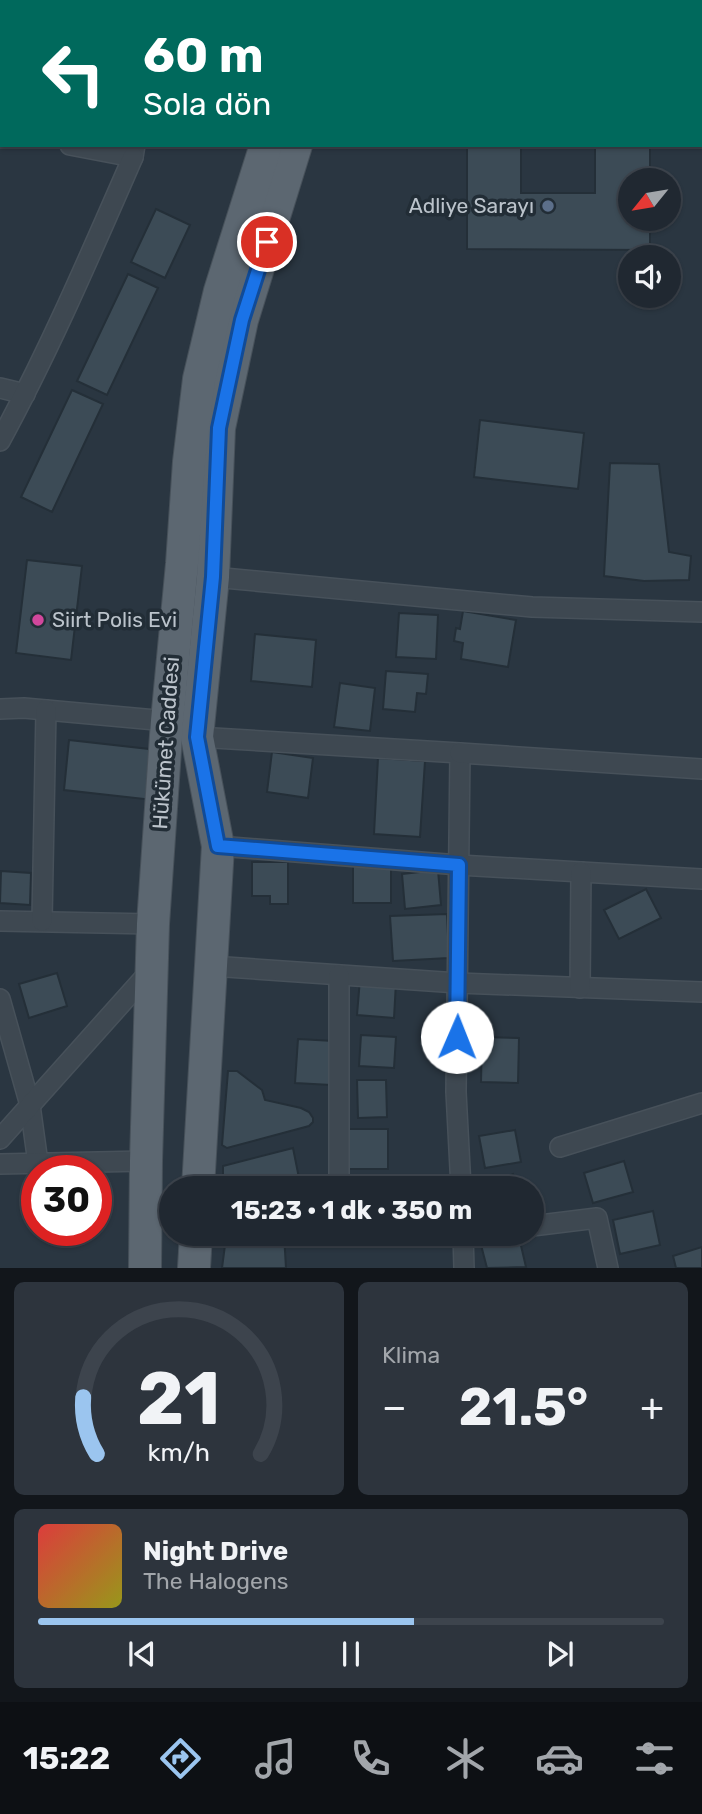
<!DOCTYPE html>
<html lang="tr">
<meta charset="utf-8">
<style>
body{margin:0;font-family:Rubik,sans-serif;background:#2d343d;color:#f1f3f6;height:100vh;display:flex;flex-direction:column;font-size:26px;white-space:nowrap}
*{box-sizing:border-box;margin:0}
p{font-size:23px;color:#a2a6ab}
.icon{flex:none;width:38px;height:38px;fill:none;stroke:currentColor;stroke-width:2;stroke-linecap:round;stroke-linejoin:round}
.map{position:relative;height:1268px;overflow:hidden}
.side{display:flex;flex-direction:column;gap:14px;padding:14px;background:#12161b;flex:1}
.side>*{flex:none}
.top-card{position:absolute;left:0px;top:0px;width:704px;height:147px;box-shadow:0 2px 5px #0004,0 0 0 2px #3d444d;background:#00695c;color:#fff;overflow:hidden}
.needle{width:46px;rotate:240deg}
.tools{position:absolute;left:618px;top:168px;display:grid;gap:14px}
.tools a{display:grid;place-items:center;width:63px;height:63px;border-radius:50%;background:#202831;box-shadow:0 2px 5px #0004,0 0 0 2px #3d444d;font-size:35px}
.speed{position:absolute;left:21px;top:1155px;display:flex;gap:14px;font-size:35px;font-weight:700;text-align:center}
.speed>*{display:grid;place-content:center;width:91px;height:91px;border-radius:50%;background:#202831;box-shadow:0 2px 5px #0004,0 0 0 2px #3d444d;line-height:1}
.speed .limit{border:10px solid #d22;background:#fff;color:#111}
.pin{position:absolute;display:grid;place-items:center;width:60px;height:60px;color:#fff;margin:-30px;border:4px solid #fff;border-radius:50%;box-shadow:0 2px 7px #0007}
.me{position:absolute;width:77px;margin:-38px;rotate:1deg;stroke-linejoin:round;filter:drop-shadow(0 0 5px #0008)}
.turn{display:flex;align-items:center;gap:24px;height:147px;padding:0 28px;font-size:32px}
.turn .icon{width:91px;height:91px;stroke-width:2.5}
.turn b{display:block;font-size:49px;line-height:60px}
.big{font-size:52px;font-weight:700;line-height:1.1}
.side .widget{flex:1;display:flex;flex-direction:column;justify-content:center;gap:10px;min-width:0;padding:0 24px;border-radius:10px;background:#2d343d}
.side .dial{align-items:center;gap:0}
.dial svg{height:182px;overflow:visible;fill:none;stroke:#3d444d;stroke-width:7;stroke-linecap:round;text-anchor:middle}
.dial text{fill:#f1f3f6;stroke:none}
.song{display:flex;align-items:center;gap:21px}
.cover{width:84px;height:84px;border-radius:10px;background:linear-gradient(135deg,hsl(0 70% 55%),hsl(60 70% 35%))}
.played{height:7px;border-radius:4px;background:linear-gradient(90deg,#9bc5ef 60%,#3d444d 60%)}
.keys{display:flex;justify-content:space-around;direction:ltr}
.heat{display:flex;justify-content:space-between;align-items:center;font-size:38px;direction:ltr}
.side .tiles{flex:1;display:grid;gap:14px;grid-template-columns:1fr 1fr}
.widget:last-child{grid-column:span 2}
.trip{position:absolute;left:159px;top:1176px;width:385px;height:70px;border-radius:35px;background:#202831;box-shadow:0 2px 5px #0004,0 0 0 2px #3d444d;font-weight:700;line-height:70px;text-align:center}
.tabs{display:flex;height:112px;justify-content:space-around;align-items:center;background:#0d1014;color:#a2a6ab}
.tabs .icon{width:49px;height:49px}
.tabs .current{color:#9bc5ef}
.tabs b{font-size:32px;color:#f1f3f6}
.map>svg:first-child{display:block}
</style>
<div class="map">
<svg width="702" height="1268" viewBox="0 0 702 1268">
<rect width="100%" height="100%" fill="#2a3641"/>
<g fill="#3c4b56" stroke="#242f38" stroke-width="2">
<polygon points="467,145 521,145 521,193 595,193 595,145 650,145 650,180 630,180 630,219 650,219 650,250 467,249"/>
<polygon points="156,209 190,225 165,278 131,262"/>
<polygon points="128,274 158,288 107,395 77,381"/>
<polygon points="72,390 103,404 52,512 21,497"/>
<polygon points="480,420 584,433 578,489 474,477"/>
<polygon points="610,463 659,464 669,552 691,556 689,580 644,581 604,576"/>
<polygon points="27,560 82,566 71,660 16,653"/>
<polygon points="463,611 516,620 508,667 461,659 463,643 454,641 456,628 460,629"/>
<polygon points="399,613 438,615 436,659 396,657"/>
<polygon points="255,634 316,640 312,687 251,681"/>
<polygon points="386,671 428,674 426,694 417,693 415,712 383,709"/>
<polygon points="340,683 375,688 370,731 334,727"/>
<polygon points="69,740 158,750 153,800 64,790"/>
<polygon points="272,752 313,758 308,798 267,792"/>
<polygon points="378,758 425,761 420,837 374,834"/>
<polygon points="252,862 288,862 288,904 270,904 270,896 252,896"/>
<polygon points="353,866 391,867 391,903 353,903"/>
<polygon points="438,870 441,905 405,909 402,874"/>
<polygon points="1,871 31,873 30,905 0,903"/>
<polygon points="646,889 661,918 619,939 604,910"/>
<polygon points="447,914 449,958 393,961 390,916"/>
<polygon points="57,973 67,1006 29,1018 19,984"/>
<polygon points="360,979 396,982 394,1018 357,1015"/>
<polygon points="361,1035 396,1037 394,1068 359,1066"/>
<polygon points="482,1037 519,1038 518,1083 481,1082"/>
<polygon points="298,1039 334,1041 331,1085 295,1083"/>
<polygon points="228,1071 237,1071 262,1090 265,1100 301,1108 309,1112 313,1118 313,1122 309,1126 227,1148 222,1145"/>
<polygon points="357,1080 386,1080 387,1117 358,1118"/>
<polygon points="348,1129 388,1129 388,1169 347,1169"/>
<polygon points="515,1130 521,1162 485,1168 479,1136"/>
<polygon points="293,1148 301,1188 223,1188 223,1166"/>
<polygon points="624,1161 633,1192 593,1203 584,1173"/>
<polygon points="513,1174 520,1188 484,1188"/>
<polygon points="653,1211 660,1245 620,1254 613,1220"/>
<polygon points="264,1234 284,1234 286,1268 222,1268 225,1245"/>
<polygon points="519,1237 526,1267 487,1268 481,1245"/>
<polygon points="702,1247 702,1268 676,1268 673,1256"/>
</g>
<g fill="none" stroke-linecap="round" stroke-linejoin="round">
<defs>
<g id="minor">
<polyline points="0,2 2,2"/>
<polyline points="168,2 169,0"/>
<polyline points="0,131 2,132"/>
<polyline points="70,145 133,157 135,145"/>
<polyline points="0,388 25,394"/>
<path d="M0 441C50 349 91 253 133 157"/>
<polyline points="213,577 532,607 702,612"/>
<polyline points="0,709 24,708 167,721"/>
<polyline points="197,737 460,753 456,1092 461,1188"/>
<polyline points="460,753 702,769"/>
<polyline points="218,846 459,865 702,879"/>
<polyline points="0,921 153,924"/>
<polyline points="42,921 46,710"/>
<polyline points="211,966 458,983 702,992"/>
<polyline points="339,975 339,1188"/>
<polyline points="580,988 581,872"/>
<polyline points="0,999 30,1105 38,1163"/>
<polyline points="0,1139 152,969"/>
<polyline points="560,1147 702,1103"/>
<polyline points="0,1164 146,1161"/>
<polyline points="532,1226 597,1218 608,1268"/>
<polyline points="463,1234 464,1268"/>
</g>
<g id="primary">
<polyline points="312,2 313,0"/>
<polyline points="339,2 340,0"/>
<polyline points="198,1188 218,846 197,737 213,577 219,428 242,320 296,145"/>
<polyline points="145,1268 146,1161 153,924 167,721 182,564 189,462 199,379 220,291 266,145"/>
<polyline points="194,1268 196,1234"/>
</g>
</defs>
<use href="#minor" stroke="#47515a" stroke-width="22"/>
<use href="#primary" stroke="#47515a" stroke-width="34"/>
<use href="#minor" stroke="#3e4851" stroke-width="19"/>
<use href="#primary" stroke="#5c6771" stroke-width="32"/>
</g>
<g fill="none" stroke-linecap="round" stroke-linejoin="round">
<defs>
<polyline id="route" points="267,242 242,320 219,428 213,577 197,737 218,846 459,865 457,1037"/>
</defs>
<use href="#route" stroke="#114b97" stroke-width="18"/>
<use href="#route" stroke="#1a73e8" stroke-width="12"/>
</g>
<circle fill="#5c6f8a" stroke="#222d36" stroke-width="2.5" cx="548" cy="206" r="7"/>
<circle fill="#d1479c" stroke="#222d36" stroke-width="2.5" cx="38" cy="620" r="7"/>
<g text-anchor="middle" stroke-width="7" stroke-linejoin="round" paint-order="stroke">
<g font-size="21" fill="#bbc3cb" stroke="#222d36" text-anchor="end">
<text x="534" y="213">Adliye Sarayı</text>
<text x="52" y="627" text-anchor="start">Siirt Polis Evi</text>
</g>
<g font-size="21" fill="#bbc3cb" stroke="#222d36">
<text transform="translate(166 743) rotate(-86)" y="7">Hükümet Caddesi</text>
</g>
</g>
</svg>
<div class="tools">
<a><svg class="needle" viewBox="-14 -14 28 28"><path d="M0-13l5 13h-10z" fill="#e53935"/><path d="M0 13l5-13h-10z" fill="#a2a6ab"/></svg></a>
<a><svg class="icon" aria-label="sound" viewBox="0 0 24 24"><path d="M4 9h4l5-4v14l-5-4H4zM17 9q2 3 0 6"/></svg></a>
</div>
<div class="speed"><div class="limit">30</div></div>
<div class="pin" style="left:267px;top:242px;background:#d93025"><svg class="icon" aria-label="arrive" viewBox="0 0 24 24"><path d="M6 21V4h12l-3 4 3 4H6"/></svg></div>
<svg class="me" style="left:457px;top:1037px" viewBox="-20 -20 40 40"><circle r="19" fill="#fff"/><path d="M0-13L10 11 0 6-10 11z" fill="#1a73e8"/></svg>
<div class="trip">15:23 · 1 dk · 350 m</div>
<div class="top-card">
<div class="turn"><svg class="icon" aria-label="left" viewBox="0 0 24 24"><path d="M17 20v-9H6M10 6l-5 5 5 5"/></svg><div><b>60 m</b>Sola dön</div></div>
</div>
</div>
<section class="side">
<div class="tiles">
<div class="widget dial"><svg viewBox="0 0 100 80">
<path d="M14 69A42 42 0 1 1 86 69"/>
<path d="M14 69A42 42 0 0 1 8 44" stroke="#9bc5ef"/>
<text x="50" y="56" font-size="32" font-weight="700">21</text>
<text x="50" y="72" font-size="11">km/h</text>
</svg></div>
<div class="widget"><p>Klima</p>
<div class="heat"><a>−</a><b class="big">21.5°</b><a>+</a></div>
</div>
<div class="widget">
<div class="song"><i class="cover"></i><div><b>Night Drive</b><p>The Halogens</p></div></div>
<div class="played"></div>
<div class="keys"><svg class="icon" aria-label="previous" viewBox="0 0 24 24"><path d="M18 5L8 12l10 7zM5 5v14"/></svg><svg class="icon" aria-label="pause" viewBox="0 0 24 24"><path d="M8 5v14M16 5v14"/></svg><svg class="icon" aria-label="next" viewBox="0 0 24 24"><path d="M6 5l10 7-10 7zM19 5v14"/></svg></div>
</div>
</div>
</section>
<nav class="tabs">
<b>15:22</b>
<svg class="icon current" aria-label="directions" viewBox="0 0 24 24"><path d="M12 3l9 9-9 9-9-9zM9 14v-3h6M13 9l2 2-2 2"/></svg>
<svg class="icon" aria-label="music" viewBox="0 0 24 24"><path d="M9 18V5l10-2v13"/><circle cx="6" cy="18" r="3"/><circle cx="16" cy="16" r="3"/></svg>
<svg class="icon" aria-label="phone" viewBox="0 0 24 24"><path d="M5 4h4l2 5-3 2q2 4 5 5l2-3 5 2v4C11 20 4 13 5 4z"/></svg>
<svg class="icon" aria-label="climate" viewBox="0 0 24 24"><path d="M12 3v18M4 7l16 10M4 17L20 7"/></svg>
<svg class="icon" aria-label="car" viewBox="0 0 24 24"><path d="M5 17H2v-5l4-1 3-4h7l3 4 3 1v5h-3M9 17h6M6 11h13"/><circle cx="7" cy="17" r="2"/><circle cx="17" cy="17" r="2"/></svg>
<svg class="icon" aria-label="filters" viewBox="0 0 24 24"><path d="M4 7h16M4 17h16"/><circle cx="9" cy="7" r="2"/><circle cx="15" cy="17" r="2"/></svg>
</nav>
